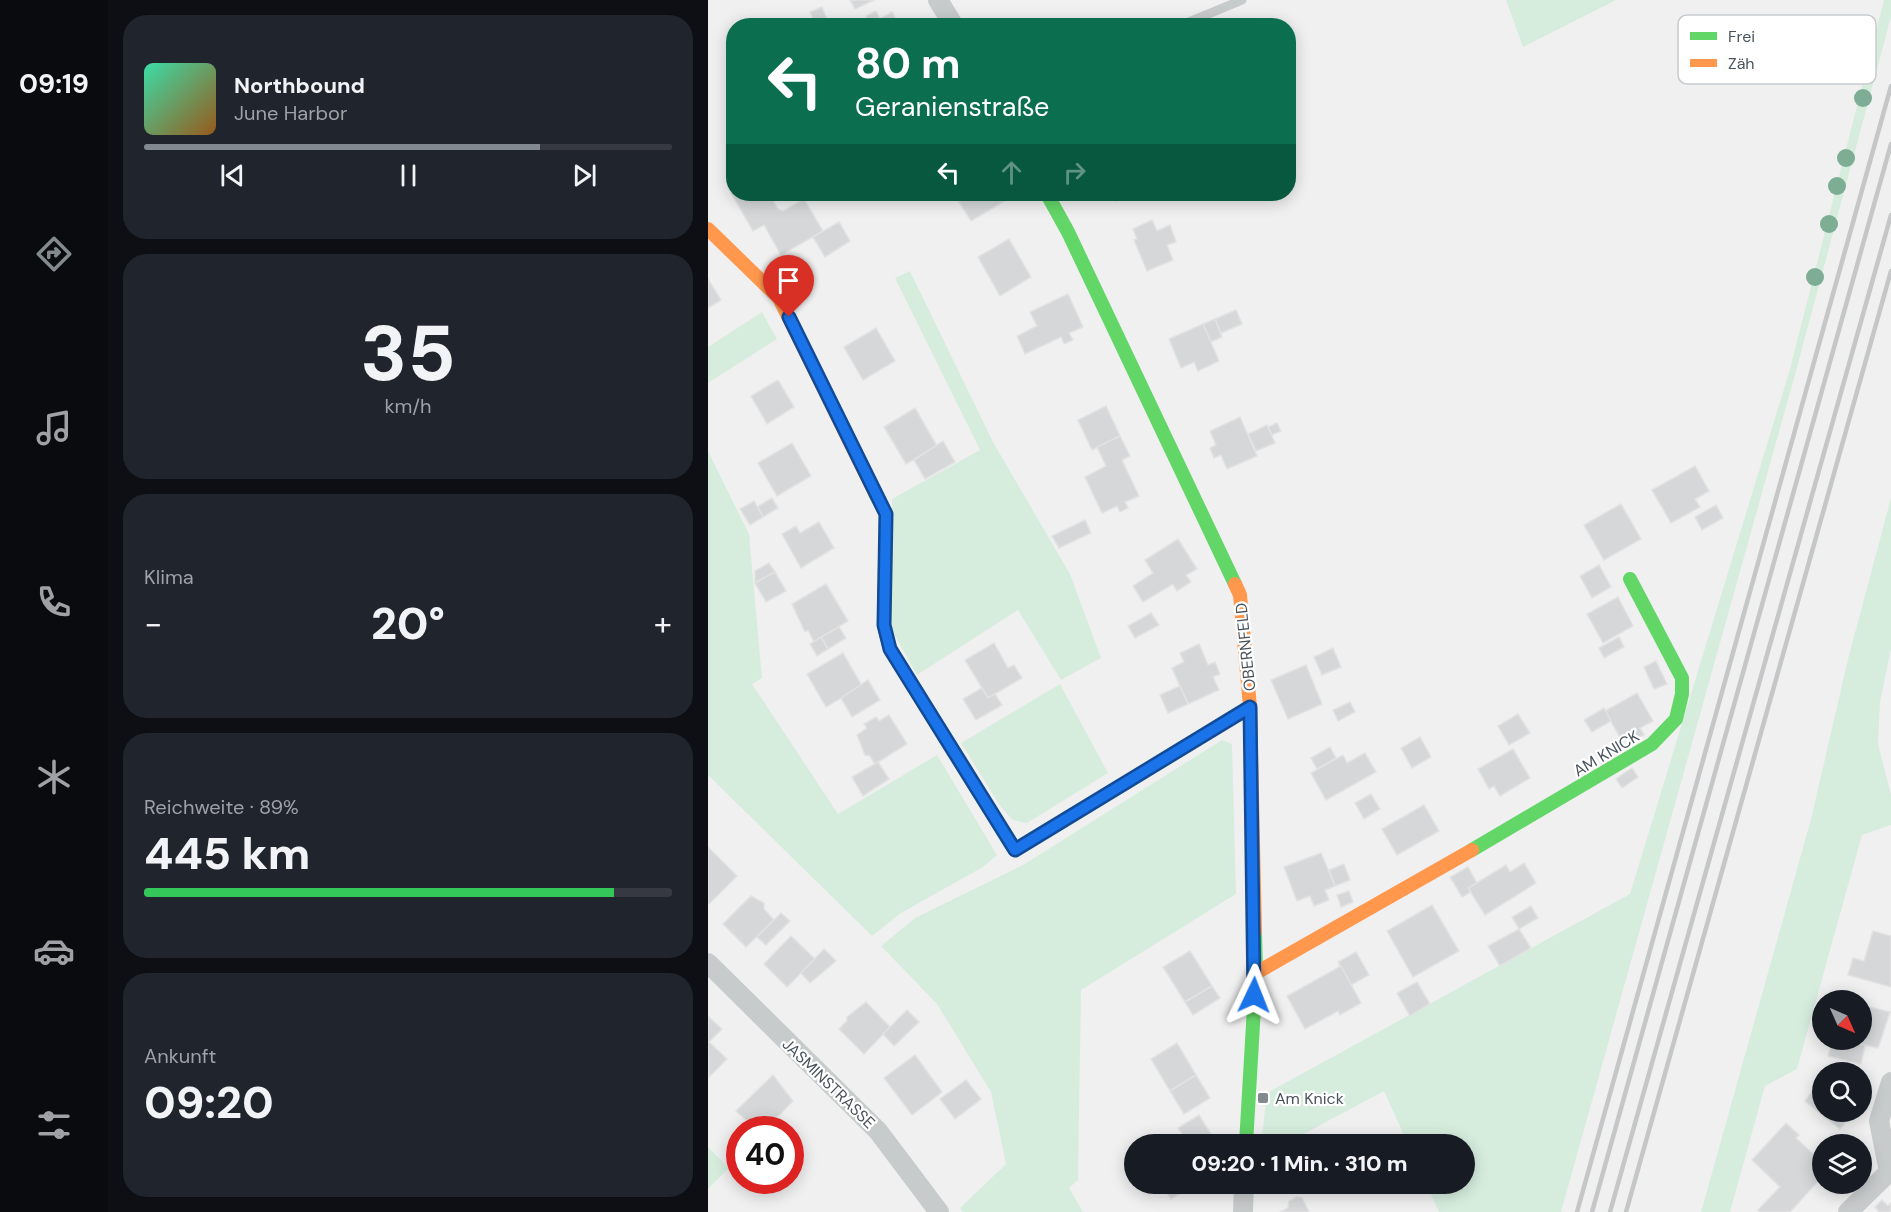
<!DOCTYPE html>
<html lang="de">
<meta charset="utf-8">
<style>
body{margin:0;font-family:"DM Sans",sans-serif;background:#20242c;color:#f1f3f6;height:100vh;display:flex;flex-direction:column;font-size:22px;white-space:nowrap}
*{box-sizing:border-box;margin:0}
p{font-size:20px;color:#9ea1a6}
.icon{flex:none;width:33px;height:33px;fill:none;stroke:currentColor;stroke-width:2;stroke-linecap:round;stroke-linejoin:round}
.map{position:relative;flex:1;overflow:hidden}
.side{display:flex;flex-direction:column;gap:15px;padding:15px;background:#0d0f14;width:600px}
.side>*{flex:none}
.hud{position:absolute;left:18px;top:18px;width:570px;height:183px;border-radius:24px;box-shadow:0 3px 15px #0003;background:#0b6e4f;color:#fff;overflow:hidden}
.needle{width:39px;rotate:135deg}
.fabs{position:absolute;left:1104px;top:990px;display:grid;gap:12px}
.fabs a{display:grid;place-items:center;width:60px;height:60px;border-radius:50%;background:#171b24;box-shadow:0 3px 15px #0003;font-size:30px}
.speed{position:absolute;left:18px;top:1116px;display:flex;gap:12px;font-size:30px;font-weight:700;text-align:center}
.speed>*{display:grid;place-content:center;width:78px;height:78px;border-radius:50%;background:#171b24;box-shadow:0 3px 15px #0003;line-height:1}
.speed .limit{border:9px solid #d22;background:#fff;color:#111}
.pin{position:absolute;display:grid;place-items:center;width:51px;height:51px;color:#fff;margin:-62px -26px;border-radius:50% 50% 50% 0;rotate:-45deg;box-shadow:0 0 6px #0007}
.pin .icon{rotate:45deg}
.me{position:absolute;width:66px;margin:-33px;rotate:2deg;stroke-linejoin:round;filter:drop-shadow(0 0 4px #0008)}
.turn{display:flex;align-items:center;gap:21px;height:126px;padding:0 30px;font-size:27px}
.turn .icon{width:78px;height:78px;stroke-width:2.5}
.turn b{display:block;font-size:42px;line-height:51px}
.lanes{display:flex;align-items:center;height:57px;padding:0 30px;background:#0003;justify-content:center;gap:30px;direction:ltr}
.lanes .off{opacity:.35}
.big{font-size:45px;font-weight:800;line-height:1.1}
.side .card{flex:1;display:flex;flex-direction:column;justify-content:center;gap:9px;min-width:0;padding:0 21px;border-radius:24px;background:#20242c}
.side .dial{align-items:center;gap:0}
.dial b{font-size:78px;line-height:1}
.song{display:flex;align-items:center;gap:18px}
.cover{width:72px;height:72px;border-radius:9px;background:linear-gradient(135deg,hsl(160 70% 55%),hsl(30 70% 35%))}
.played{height:6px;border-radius:3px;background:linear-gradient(90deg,#838a8f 75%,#363941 75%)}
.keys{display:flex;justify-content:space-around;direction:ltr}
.heat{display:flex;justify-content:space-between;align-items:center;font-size:33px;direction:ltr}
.charge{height:9px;border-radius:4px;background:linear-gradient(90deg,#34c759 89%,#363941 0)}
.trip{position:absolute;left:416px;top:1134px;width:351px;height:60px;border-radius:30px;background:#171b24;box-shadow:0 3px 15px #0003;font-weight:800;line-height:60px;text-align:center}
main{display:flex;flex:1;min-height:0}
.menu{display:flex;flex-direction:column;width:108px;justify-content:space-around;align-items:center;background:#090b0e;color:#9ea1a6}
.menu .icon{width:42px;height:42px}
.menu .selected{color:#838a8f}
.menu b{font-size:27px;color:#f1f3f6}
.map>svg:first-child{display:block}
</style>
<main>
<nav class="menu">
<b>09:19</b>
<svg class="icon selected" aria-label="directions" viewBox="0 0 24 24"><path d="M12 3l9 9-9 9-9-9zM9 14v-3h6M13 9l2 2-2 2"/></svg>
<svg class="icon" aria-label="music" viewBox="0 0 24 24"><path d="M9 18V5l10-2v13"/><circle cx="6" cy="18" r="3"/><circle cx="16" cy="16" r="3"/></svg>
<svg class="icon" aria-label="phone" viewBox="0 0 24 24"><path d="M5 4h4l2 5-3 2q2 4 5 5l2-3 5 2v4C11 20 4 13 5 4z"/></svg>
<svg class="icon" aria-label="climate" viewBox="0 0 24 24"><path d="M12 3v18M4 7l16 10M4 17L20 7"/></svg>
<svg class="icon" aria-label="car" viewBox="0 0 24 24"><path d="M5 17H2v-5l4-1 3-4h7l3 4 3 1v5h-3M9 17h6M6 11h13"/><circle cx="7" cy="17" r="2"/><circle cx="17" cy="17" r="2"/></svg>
<svg class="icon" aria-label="filters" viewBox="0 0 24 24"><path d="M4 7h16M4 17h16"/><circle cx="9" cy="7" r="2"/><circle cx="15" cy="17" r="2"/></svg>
</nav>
<section class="side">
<div class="card">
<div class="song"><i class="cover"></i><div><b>Northbound</b><p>June Harbor</p></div></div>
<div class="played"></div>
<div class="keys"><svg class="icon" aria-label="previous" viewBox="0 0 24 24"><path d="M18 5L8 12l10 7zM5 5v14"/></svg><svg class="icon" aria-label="pause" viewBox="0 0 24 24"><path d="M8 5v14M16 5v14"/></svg><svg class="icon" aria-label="next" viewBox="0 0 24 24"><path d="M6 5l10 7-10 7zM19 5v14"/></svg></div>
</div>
<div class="card dial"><b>35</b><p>km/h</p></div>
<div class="card"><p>Klima</p>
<div class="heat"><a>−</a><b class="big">20°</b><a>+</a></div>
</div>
<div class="card"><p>Reichweite · 89%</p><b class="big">445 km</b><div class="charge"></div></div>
<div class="card"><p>Ankunft</p><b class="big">09:20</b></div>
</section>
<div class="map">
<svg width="1183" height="1212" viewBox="0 0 1183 1212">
<rect width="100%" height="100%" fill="#f0f0f0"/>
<g fill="#d6edde">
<polygon points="798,0 908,0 815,47"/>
<polygon points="1176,0 1183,0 1183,17 1088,371 853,1212 731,1212 718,1184 756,1184 756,1144 700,1144 676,1091 577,1144 553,1144 559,1093 922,894 1082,369"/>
<polygon points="202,271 285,442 362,574 393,658 353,680 310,610 209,675 184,630 184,499 272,450 187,278"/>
<polygon points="54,312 69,339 0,383 0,347"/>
<polygon points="0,451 41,534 54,678 44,684 130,814 229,755 289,855 275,867 193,913 164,936 0,775"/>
<polygon points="1183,498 1183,649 1172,702 1170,744 1183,795 1183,825 1154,835 1089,1069 1057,1086 1022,1212 993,1212 1103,819 1140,659"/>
<polygon points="352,684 400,773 319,823 305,820 293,807 253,743"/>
<polygon points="514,740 524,744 528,894 373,990 370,1180 361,1188 375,1212 255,1212 252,1208 298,1164 283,1092 229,1004 173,946 207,918 315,865"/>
<polygon points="0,1147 21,1168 0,1189"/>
</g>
<g fill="#d6d7d8" stroke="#e2e2e3" stroke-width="1.5">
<polygon points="142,0 166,0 147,9"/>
<polygon points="114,7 120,22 108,26 102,12"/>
<polygon points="168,11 172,19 184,12 192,26 160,26 162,24 158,16"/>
<polygon points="26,191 26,194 61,194 70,209 75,211 96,199 115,231 73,255 56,225 45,231 23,193"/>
<polygon points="246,194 301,194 303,197 263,221"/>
<polygon points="393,194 425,194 408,201 404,195 395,198"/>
<polygon points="444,220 449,231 462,225 468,242 459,245 465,260 439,271 426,240 429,239 425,229"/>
<polygon points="131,222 142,241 117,257 105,237"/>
<polygon points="301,239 323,277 292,296 270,257"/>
<polygon points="0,279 13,300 0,308"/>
<polygon points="360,294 375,327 361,333 365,340 356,344 353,337 317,354 309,336 329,326 322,312"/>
<polygon points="528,310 534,324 513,333 507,319"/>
<polygon points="507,319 514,337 503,342 495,324"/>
<polygon points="495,324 511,361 490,371 486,362 473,368 461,339"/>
<polygon points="168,328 187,361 155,380 136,347"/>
<polygon points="70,380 86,407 59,424 43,396"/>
<polygon points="398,406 412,436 384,450 370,420"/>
<polygon points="207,408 229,446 198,464 176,427"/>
<polygon points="532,417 549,456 519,469 513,455 506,458 502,448 508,445 502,431"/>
<polygon points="569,423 573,431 564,435 560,427"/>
<polygon points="559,425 567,443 548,451 540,434"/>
<polygon points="412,436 422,456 414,460 431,496 417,502 420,508 412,512 409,506 394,513 377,477 398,466 389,447"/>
<polygon points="235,441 247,462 217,479 206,460"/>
<polygon points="84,443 103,476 69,496 50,463"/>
<polygon points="987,466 1001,491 987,499 992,507 963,523 944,490"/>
<polygon points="64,498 70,508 55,517 49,507"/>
<polygon points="46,501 55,517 42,525 32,509"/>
<polygon points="913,504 933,539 896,560 876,525"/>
<polygon points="1008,505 1015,518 994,530 987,517"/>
<polygon points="377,520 383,533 351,548 344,536"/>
<polygon points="111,522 126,548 93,568 74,534 88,526 92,533"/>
<polygon points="470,539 489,569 478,575 483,582 469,591 465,584 435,602 425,586 445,573 437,560"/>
<polygon points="61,563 67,572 47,583 47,571"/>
<polygon points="891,565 903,587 884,598 872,576"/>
<polygon points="67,572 78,591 58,602 47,583"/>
<polygon points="118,584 140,621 106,642 100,630 97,632 84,604"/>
<polygon points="910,597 925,626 895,643 879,614"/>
<polygon points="443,613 451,625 427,638 420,626"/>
<polygon points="131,627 138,638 120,649 113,637"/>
<polygon points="113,637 120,649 109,656 102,644"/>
<polygon points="911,637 916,647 896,658 891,648"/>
<polygon points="286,643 300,668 306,665 314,678 280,698 257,660"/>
<polygon points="491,644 500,665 507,662 512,674 505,677 511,690 480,704 464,668 476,662 472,653"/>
<polygon points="625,648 633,667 614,675 606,657"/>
<polygon points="135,653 154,686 118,707 99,674"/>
<polygon points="948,661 959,684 946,689 936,667"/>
<polygon points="598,665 614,704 580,719 563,680"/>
<polygon points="160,680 172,700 144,717 133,698"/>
<polygon points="472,686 480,704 460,713 452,695"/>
<polygon points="274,688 280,698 287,694 294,705 268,720 255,699"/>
<polygon points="929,693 945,721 932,728 936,735 927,739 924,733 913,739 897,711"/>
<polygon points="642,702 647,712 630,721 625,710"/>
<polygon points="896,708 903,721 884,732 876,720"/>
<polygon points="810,714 822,733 801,745 790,726"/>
<polygon points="181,715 199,744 167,764 162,756 157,755 149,735 159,728 156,724 168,717 171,721"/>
<polygon points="712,737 723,757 704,768 693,748"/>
<polygon points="622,747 628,758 609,769 603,758"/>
<polygon points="805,749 822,778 792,796 786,786 781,789 770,769"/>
<polygon points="657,753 668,772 618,800 603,773 635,755 639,763"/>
<polygon points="170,762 181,779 155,796 144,777"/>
<polygon points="924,768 930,777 914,788 908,779"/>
<polygon points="663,794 672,809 656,819 647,803"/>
<polygon points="716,805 731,831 689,855 674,829"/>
<polygon points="0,847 29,876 1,904 0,903"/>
<polygon points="613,853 627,886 617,890 621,900 606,906 602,896 589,901 576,867"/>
<polygon points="816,863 828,883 777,915 760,888 798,865 802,872"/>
<polygon points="636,864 642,880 627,886 621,870"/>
<polygon points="760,867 769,883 760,888 763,892 754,897 742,877"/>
<polygon points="641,891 645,902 633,907 629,895"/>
<polygon points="43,896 56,903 56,909 66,920 38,947 15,924"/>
<polygon points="724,905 751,951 705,977 679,931"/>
<polygon points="823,906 830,918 811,929 804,917"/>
<polygon points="73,913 82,921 58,945 49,937"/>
<polygon points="811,929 823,948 792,966 780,946"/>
<polygon points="1165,931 1183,936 1183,987 1140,975 1145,958 1156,961"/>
<polygon points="83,936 107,959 79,987 56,964"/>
<polygon points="116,949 128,961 102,983 93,973"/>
<polygon points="482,951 504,986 477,1002 455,967"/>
<polygon points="648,952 661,975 643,985 630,962"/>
<polygon points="633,966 653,1003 632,1015 630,1011 597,1029 579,996"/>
<polygon points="709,982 722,1004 702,1016 689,993"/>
<polygon points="504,986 512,998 485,1015 477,1002"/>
<polygon points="158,1002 182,1027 156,1054 131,1029 139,1021 139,1017"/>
<polygon points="1154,1005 1182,1012 1170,1048 1137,1040 1154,1040"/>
<polygon points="199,1010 211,1022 186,1046 175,1034"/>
<polygon points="0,1016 14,1029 0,1043"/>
<polygon points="1125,1040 1157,1045 1153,1064 1120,1056"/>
<polygon points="1,1042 19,1059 1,1077 0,1043"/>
<polygon points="469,1043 488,1075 462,1091 443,1059"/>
<polygon points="207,1055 234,1092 204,1115 176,1078"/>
<polygon points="65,1075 85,1101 57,1130 39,1130 35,1125 39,1121 28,1111"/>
<polygon points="488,1075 502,1098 476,1114 462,1091"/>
<polygon points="258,1080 273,1099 247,1119 232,1099"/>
<polygon points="1110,1084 1114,1088 1114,1112 1146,1112 1132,1129 1097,1101"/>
<polygon points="491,1115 504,1136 490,1144 481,1144 470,1128"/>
<polygon points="69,1118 80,1130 57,1130"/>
<polygon points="1078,1123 1091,1135 1088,1138 1114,1162 1114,1177 1082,1212 1052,1212 1050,1210 1072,1187 1044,1160"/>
<polygon points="453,1184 489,1184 463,1199"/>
<polygon points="589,1197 594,1198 601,1212 572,1212 580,1208 581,1201"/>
<polygon points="1174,1200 1180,1206 1183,1203 1183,1212 1171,1212 1167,1207"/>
</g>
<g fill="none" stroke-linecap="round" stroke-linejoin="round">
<polyline stroke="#c8cbcc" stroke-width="9" points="471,26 534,0"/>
<g stroke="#c8cbcc" stroke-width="20">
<polyline points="230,0 246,26"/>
<polyline points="0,963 170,1131 231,1212"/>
<polyline points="535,1212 536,1184"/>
<polyline points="1140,1212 1181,1172 1171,1121 1183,1082"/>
</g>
<g stroke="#63d668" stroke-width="14">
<polyline points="339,194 360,232 527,584"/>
<polyline points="168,495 178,514 176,625 182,649 307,850 470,751"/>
<polyline points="764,850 944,744 968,719 974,694 974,678 922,579"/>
<polyline points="538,1144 548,973 547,932"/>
</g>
<g stroke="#ff974d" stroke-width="14">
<polyline points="0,229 71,298 168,495"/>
<polyline points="527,584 532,595 542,707 547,932"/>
<polyline points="470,751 542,707"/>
<polyline points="548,973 764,850"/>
</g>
<g stroke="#c4c6c7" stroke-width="4.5">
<polyline points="869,1212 1183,86"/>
<polyline points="884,1212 1183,144"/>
<polyline points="902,1212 1183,215"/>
<polyline points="918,1212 1183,271"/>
</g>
</g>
<g fill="#7dad93">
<circle cx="1155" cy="98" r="9"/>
<circle cx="1138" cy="158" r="9"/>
<circle cx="1129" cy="186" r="9"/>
<circle cx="1121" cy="224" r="9"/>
<circle cx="1107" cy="277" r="9"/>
</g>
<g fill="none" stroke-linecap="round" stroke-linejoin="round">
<defs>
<polyline id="route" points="81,317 178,514 176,625 182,649 307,850 542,707 546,995"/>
</defs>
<use href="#route" stroke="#114b97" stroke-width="15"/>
<use href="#route" stroke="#1a73e8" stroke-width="10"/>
</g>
<rect fill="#838a8f" stroke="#fff" stroke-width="2" x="549" y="1092" width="12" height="12" rx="3"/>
<g text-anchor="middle" stroke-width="4.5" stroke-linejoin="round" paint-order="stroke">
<g font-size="16" fill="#49535b" stroke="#fff">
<text transform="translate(537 647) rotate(-96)" y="6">OBERNFELD</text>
<text transform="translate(898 753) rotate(-31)" y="6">AM KNICK</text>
<text transform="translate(121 1083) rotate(44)" y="6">JASMINSTRASSE</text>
</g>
<g font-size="16" fill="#49535b" stroke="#fff" text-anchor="start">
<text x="567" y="1104">Am Knick</text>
</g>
</g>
<rect x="970" y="15" width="198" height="69" rx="9" fill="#fff" stroke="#c8cbce" stroke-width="1.5"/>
<rect x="982" y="32" width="27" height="8" fill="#63d668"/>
<rect x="982" y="59" width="27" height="8" fill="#ff974d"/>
<g font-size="16" fill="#49535b">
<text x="1020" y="42">Frei</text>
<text x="1020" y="69">Zäh</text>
</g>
</svg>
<div class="fabs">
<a><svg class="needle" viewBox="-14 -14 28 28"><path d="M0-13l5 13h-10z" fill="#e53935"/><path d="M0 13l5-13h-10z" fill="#9ea1a6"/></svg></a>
<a><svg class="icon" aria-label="search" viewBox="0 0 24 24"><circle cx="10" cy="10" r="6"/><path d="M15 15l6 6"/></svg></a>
<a><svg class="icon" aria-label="layers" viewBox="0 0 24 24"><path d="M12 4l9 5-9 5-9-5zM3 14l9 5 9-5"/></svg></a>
</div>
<div class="speed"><div class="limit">40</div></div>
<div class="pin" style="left:81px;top:317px;background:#d93025"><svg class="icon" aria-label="arrive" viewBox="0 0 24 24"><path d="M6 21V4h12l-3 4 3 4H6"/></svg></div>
<svg class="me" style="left:546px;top:995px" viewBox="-20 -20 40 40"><path d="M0-17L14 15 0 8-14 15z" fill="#1a73e8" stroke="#fff" stroke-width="4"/></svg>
<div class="trip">09:20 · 1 Min. · 310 m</div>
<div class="hud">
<div class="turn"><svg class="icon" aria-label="left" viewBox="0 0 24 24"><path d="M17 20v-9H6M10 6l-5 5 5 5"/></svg><div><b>80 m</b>Geranienstraße</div></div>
<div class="lanes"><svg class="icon" aria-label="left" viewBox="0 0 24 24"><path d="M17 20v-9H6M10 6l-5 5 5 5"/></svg><svg class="icon off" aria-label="ahead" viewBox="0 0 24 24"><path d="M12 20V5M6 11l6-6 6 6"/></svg><svg class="icon off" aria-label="right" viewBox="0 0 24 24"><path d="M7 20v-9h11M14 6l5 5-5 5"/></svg></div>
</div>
</div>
</main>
